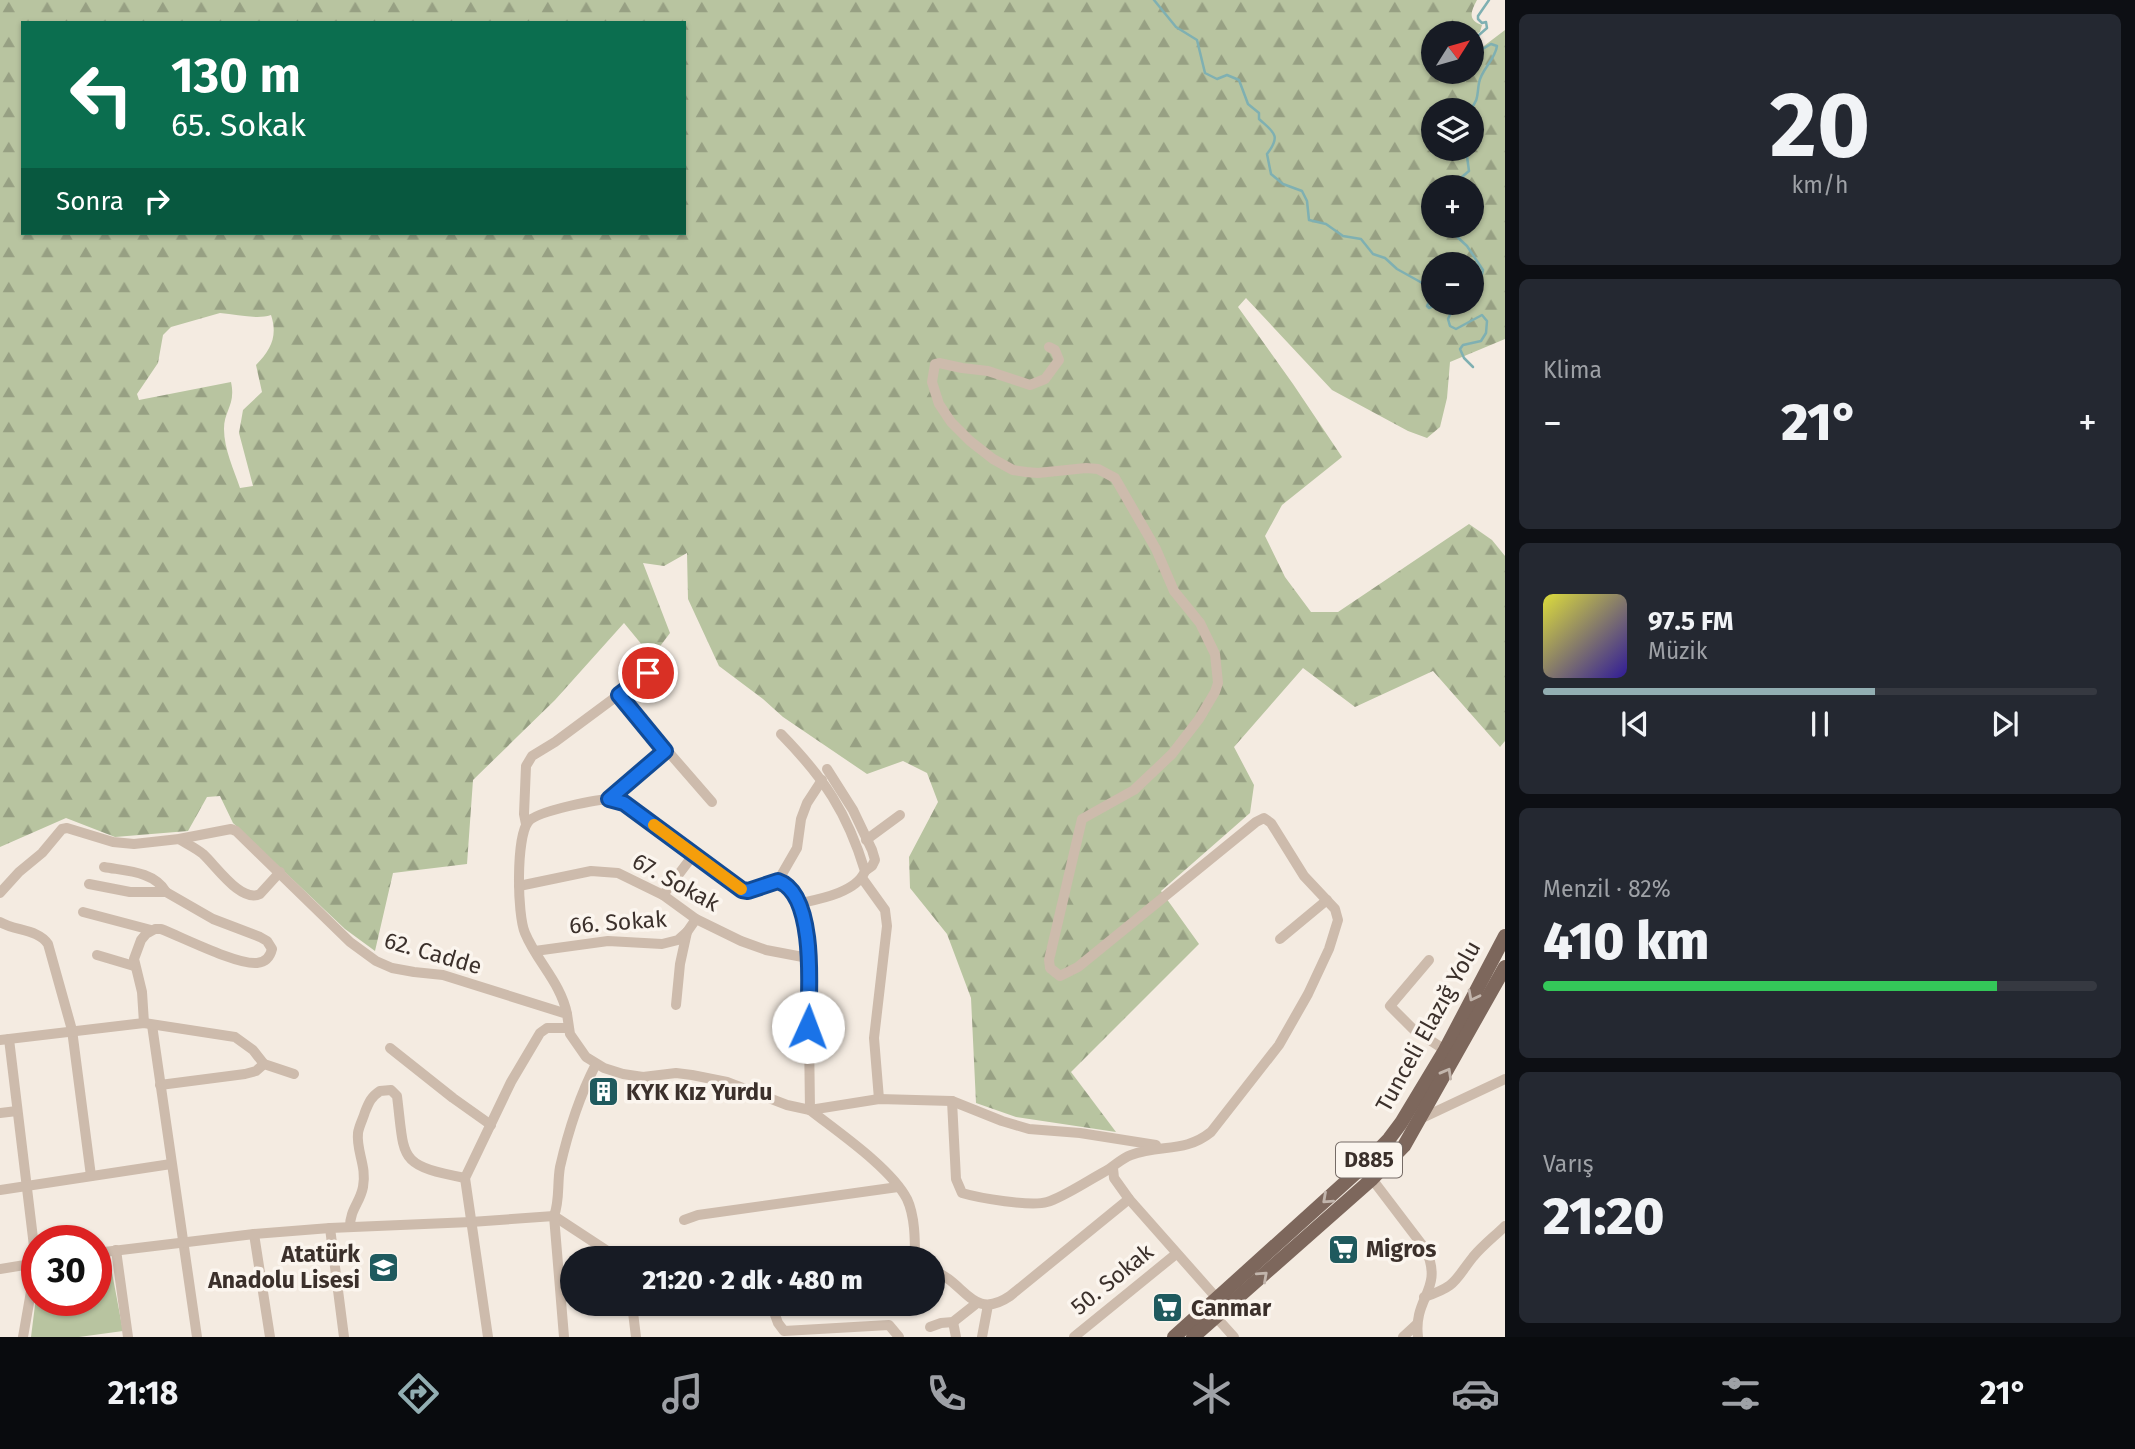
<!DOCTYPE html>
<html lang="tr">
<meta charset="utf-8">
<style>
body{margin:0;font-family:"Fira Sans",sans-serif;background:#242831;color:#f1f3f6;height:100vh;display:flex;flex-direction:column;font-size:26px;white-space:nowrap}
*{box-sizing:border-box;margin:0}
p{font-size:23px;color:#9ea1a6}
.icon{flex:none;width:38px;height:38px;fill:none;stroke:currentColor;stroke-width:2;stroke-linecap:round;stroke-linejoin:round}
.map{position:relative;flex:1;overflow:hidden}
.sheet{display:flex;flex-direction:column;gap:14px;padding:14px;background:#0d0f14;width:630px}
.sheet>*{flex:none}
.guide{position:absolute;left:21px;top:21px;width:665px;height:214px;border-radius:0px;box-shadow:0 2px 5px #0004;background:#0b6e4f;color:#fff;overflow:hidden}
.needle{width:46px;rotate:53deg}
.tools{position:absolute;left:1421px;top:21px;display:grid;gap:14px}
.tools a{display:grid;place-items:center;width:63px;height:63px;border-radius:50%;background:#171b24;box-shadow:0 2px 5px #0004;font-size:35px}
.speed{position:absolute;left:21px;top:1225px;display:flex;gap:14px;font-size:35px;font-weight:700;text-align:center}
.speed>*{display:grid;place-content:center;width:91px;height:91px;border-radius:50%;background:#171b24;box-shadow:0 2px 5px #0004;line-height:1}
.speed .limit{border:10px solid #d22;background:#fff;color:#111}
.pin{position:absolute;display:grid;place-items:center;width:60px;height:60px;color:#fff;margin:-30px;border:4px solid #fff;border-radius:50%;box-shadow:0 2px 7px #0007}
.me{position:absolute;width:77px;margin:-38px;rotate:2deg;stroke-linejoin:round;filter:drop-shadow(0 0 5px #0008)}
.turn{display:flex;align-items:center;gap:24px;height:147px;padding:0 35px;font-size:32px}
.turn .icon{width:91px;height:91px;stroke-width:2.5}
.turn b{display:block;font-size:49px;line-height:60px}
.then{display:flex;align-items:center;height:66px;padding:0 35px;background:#0003;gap:14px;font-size:26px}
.big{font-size:52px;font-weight:800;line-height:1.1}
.sheet .tile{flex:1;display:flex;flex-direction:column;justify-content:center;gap:10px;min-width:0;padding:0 24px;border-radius:10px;background:#242831}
.sheet .dial{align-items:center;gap:0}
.dial b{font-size:91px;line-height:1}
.song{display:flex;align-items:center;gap:21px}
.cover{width:84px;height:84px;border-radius:10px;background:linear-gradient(135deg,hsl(60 70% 55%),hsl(250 70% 35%))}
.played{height:7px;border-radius:4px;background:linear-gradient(90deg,#92aeb2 60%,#363941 60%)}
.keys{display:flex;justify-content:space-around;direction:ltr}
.heat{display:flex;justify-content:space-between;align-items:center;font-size:38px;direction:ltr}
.charge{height:10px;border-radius:5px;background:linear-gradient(90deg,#34c759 82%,#363941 0)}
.trip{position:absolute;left:560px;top:1246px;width:385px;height:70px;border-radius:35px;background:#171b24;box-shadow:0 2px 5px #0004;font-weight:800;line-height:70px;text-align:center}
.menu{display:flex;height:112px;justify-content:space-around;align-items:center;background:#090b0e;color:#9ea1a6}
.menu .icon{width:49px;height:49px}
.menu .selected{color:#92aeb2}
.menu b{font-size:32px;color:#f1f3f6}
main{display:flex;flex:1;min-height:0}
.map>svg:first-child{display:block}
</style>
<main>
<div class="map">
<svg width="1505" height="1337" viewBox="0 0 1505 1337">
<defs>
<pattern id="forest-firs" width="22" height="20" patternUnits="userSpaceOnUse" patternTransform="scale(1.75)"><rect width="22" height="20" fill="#b8c4a0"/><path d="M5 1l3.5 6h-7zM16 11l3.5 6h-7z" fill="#97a083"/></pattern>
</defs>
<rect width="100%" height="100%" fill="#f4ebe1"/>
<polygon fill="#b8c4a0" points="110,1262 123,1331 79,1337 31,1337 37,1289 37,1300 96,1300 96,1264"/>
<path fill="url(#forest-firs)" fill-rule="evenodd" d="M0 0H1477C1471 11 1467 20 1482 25L1480 32 1472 36V33H1433V72H1472V55L1505 30V339L1450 362 1447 398 1440 427 1427 438 1408 431 1332 390 1246 298 1238 307 1293 384 1342 457 1282 505 1265 536 1285 577 1311 612H1338L1469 524 1492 540 1505 556V741L1500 747 1433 671 1355 707 1303 668 1234 747 1254 785 1250 813 1161 891 1199 944 1071 1072 1116 1132 1016 1117 976 1103 971 998 947 934 910 888 909 857 938 802 927 773 903 761 867 774 783 717 763 699 719 666 688 599 687 553 664 566 643 563 670 633 652 657 624 623 555 700 473 780 467 864 393 873 375 951 345 929 233 823 220 796 207 797 188 831 115 837 66 818 0 847ZM23 23H684V233H23ZM1433 110H1472V149H1433ZM1433 187H1472V226H1433ZM1433 264H1472V303H1433ZM220 313C237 314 256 320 271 315 278 336 271 350 256 365L262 392 243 410 239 433 253 486 240 488C234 470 224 449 224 429 224 410 236 405 231 382L139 400 137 394 158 363 163 335 171 327Z"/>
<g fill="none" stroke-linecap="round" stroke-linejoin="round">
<g stroke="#7fb0b2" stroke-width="2.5">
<path d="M1154 0 1176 27 1197 40 1205 73 1217 79 1227 75 1239 80 1248 104 1259 113V119C1273 132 1282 135 1267 154L1271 174 1283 184 1302 191 1307 201 1309 220 1326 224 1343 236 1361 239 1373 254 1385 258 1397 269 1433 289"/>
<polyline points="1472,41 1487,28 1486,22 1482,23 1478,19 1478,16 1489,0"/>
<path d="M1460 110 1463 108 1470 109C1479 101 1477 93 1479 83 1481 70 1495 60 1497 46L1491 44 1476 53 1472 48"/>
<polyline points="1456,187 1457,181 1469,171 1466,149"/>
<polyline points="1454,226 1454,234 1467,246 1483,270 1481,278 1477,281 1472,281"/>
<polyline points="1433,294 1427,306 1429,308 1440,303"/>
<polyline points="1452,303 1454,306 1448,319 1450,326 1456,329 1482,315 1487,321 1486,333 1481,341 1463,345 1460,349 1464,358 1473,367"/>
</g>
<g stroke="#cdbbac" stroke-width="10">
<polyline points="619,695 712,802"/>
<path d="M781 734C824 778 847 812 865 871 857 892 820 899 801 903"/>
<polyline points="827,769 853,810 872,850 875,860 872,866 865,871"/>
<polyline points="609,799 665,751"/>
<polyline points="526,824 524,814 526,766 532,756 555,742 648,673"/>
<path d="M179 839C187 844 196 848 203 854 217 867 241 903 260 894L280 872"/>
<polyline points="866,840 900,815"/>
<path d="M104 867C125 871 154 871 166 892"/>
<polyline points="862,878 885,910 887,926 874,1038 879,1099"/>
<polyline points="778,881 797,848 801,819 807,803 822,780"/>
<path d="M89 884 130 892H166L213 919 260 937 267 941 272 949C270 957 266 962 257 963 237 965 182 937 161 929H155L146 934 141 940 134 959 142 992 144 1023"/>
<polyline points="519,886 591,871 618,873 663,895 696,919 741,941 766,950 808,958"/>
<polyline points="0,893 19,872 42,853 62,829 67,828 113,842 134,844 179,839 231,829 236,831 350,942 376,961 392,968 414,972 443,975 567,1014 570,1034 586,1057 604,1068 623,1074 643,1077 676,1073 692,1075 727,1082 787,1105 810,1110 879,1099 952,1101 1002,1121 1029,1129 1080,1133 1156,1145"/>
<polyline points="663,895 694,854"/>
<polyline points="83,912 151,930"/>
<path d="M0 922C15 931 38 929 48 944L72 1030 91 1176"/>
<polyline points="1280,939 1327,900"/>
<polyline points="535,951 608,941 662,944 678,940 687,932 696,919"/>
<polyline points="97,955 134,966"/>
<polyline points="1429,960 1390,1006 1413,1029 1445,1050"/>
<polyline points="676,1005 680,964 687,932"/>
<path d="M567 1014C561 983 537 962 525 933 517 914 516 838 528 822 536 811 601 798 615 799L742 889 748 891 778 881 791 887 795 894 804 918 808 958 810 1110"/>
<polyline points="152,1025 197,1337"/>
<polyline points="9,1039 36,1263 23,1337"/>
<polyline points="0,1040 144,1023 235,1037 253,1050 264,1064"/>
<polyline points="390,1048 453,1098 491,1125"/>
<polyline points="160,1085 245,1074 256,1071 264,1064 294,1074"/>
<path d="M952 1101 956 1179 962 1193C979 1198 1031 1207 1047 1202 1062 1198 1089 1180 1104 1172 1114 1167 1120 1159 1131 1155 1161 1144 1185 1153 1211 1132L1279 1045 1308 994 1329 949 1338 920 1335 909 1304 876 1271 823 1264 818 1256 822 1078 967 1060 976 1050 968 1049 960 1082 819 1134 790 1172 754 1199 719 1215 692 1218 683 1215 654 1200 623 1174 591 1156 549 1115 478 1098 469 1086 468 1038 473 1026 472 1013 470 993 459 970 441 951 422 939 404 932 382 935 364 939 363 962 368 988 371 1030 385 1045 379 1059 360 1055 350 1049 347"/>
<path d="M810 1110C838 1132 891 1168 907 1199 915 1216 915 1240 915 1258"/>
<polyline points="0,1113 17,1111"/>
<polyline points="1420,1119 1505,1079"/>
<polyline points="1113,1168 1114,1178 1129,1199 1221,1303"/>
<path d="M1372 1179 1426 1250C1444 1290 1413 1297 1418 1337"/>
<polyline points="0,1190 171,1164"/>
<polyline points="684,1220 698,1215 898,1187"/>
<path d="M350 1227C350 1209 360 1203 363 1187 367 1166 356 1151 358 1133 359 1126 363 1119 365 1112 369 1102 371 1097 380 1091L391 1090 397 1096C405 1160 397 1165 465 1178"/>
<polyline points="330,1228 344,1337"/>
<polyline points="254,1234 270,1337"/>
<polyline points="116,1250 128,1337"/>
<polyline points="96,1253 254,1234 330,1228 471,1222 554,1216 618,1258"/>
<polyline points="0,1269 37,1263"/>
<path d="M933 1271C965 1281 972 1322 1010 1296L1129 1199"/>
<path d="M1424 1297C1457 1286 1454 1281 1473 1257 1483 1245 1495 1236 1505 1226"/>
<polyline points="632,1304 636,1337"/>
<polyline points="771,1304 778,1323 784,1331 889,1325 899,1337"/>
<polyline points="1216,1317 1234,1337"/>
<polyline points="953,1322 956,1337"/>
<polyline points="930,1327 941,1323 953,1322 977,1303"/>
<polyline points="488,1337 465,1178 511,1082 540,1033 547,1028 568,1028"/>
<path d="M564 1337 554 1216C560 1200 557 1184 560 1167 568 1132 579 1097 596 1064"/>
<polyline points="982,1337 988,1305"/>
<polyline points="1074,1337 1176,1254"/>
<polyline points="1403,1337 1416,1325"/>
</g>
<g stroke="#7d675c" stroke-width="14">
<polyline points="1174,1337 1359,1170 1389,1139 1401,1123 1445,1050 1505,936"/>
<polyline points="1193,1337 1372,1179 1404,1146 1505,967"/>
</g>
</g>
<defs><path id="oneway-chevron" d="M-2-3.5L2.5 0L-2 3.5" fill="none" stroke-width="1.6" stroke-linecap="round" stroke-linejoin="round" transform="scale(1.75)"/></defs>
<g stroke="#c2b5ac">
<use href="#oneway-chevron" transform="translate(1473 996) rotate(117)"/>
<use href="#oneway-chevron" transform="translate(1447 1073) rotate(-61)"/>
<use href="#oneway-chevron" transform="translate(1327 1199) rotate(138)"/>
<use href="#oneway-chevron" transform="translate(1263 1276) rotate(-42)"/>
</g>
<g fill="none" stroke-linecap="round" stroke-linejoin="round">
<defs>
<path id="route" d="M648 673 619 695 665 751 609 799 624 803 742 890 748 891 778 881C817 894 809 992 808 1027"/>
</defs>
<use href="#route" stroke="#114b97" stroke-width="18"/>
<use href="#route" stroke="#1a73e8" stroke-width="12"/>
<polyline stroke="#f59e0b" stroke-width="12" points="654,825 741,889"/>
</g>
<defs>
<symbol id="building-square" viewBox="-11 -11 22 22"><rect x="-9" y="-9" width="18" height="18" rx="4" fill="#1f5a5e" stroke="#fbf5ee"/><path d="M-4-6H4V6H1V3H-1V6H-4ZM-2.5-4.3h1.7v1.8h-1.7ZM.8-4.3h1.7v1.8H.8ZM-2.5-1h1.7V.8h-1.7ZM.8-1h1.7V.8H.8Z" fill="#fff"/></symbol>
<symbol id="supermarket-square" viewBox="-11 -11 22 22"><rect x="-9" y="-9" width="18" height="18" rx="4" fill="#1f5a5e" stroke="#fbf5ee"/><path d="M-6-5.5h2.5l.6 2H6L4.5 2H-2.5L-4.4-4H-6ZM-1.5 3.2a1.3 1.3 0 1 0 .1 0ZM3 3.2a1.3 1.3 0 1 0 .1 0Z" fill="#fff"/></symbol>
<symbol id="school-square" viewBox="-11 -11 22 22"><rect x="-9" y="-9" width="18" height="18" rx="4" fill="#1f5a5e" stroke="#fbf5ee"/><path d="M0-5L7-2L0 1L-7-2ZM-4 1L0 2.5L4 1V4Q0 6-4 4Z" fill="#fff"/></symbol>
</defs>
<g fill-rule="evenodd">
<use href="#building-square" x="586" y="1074" width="35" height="35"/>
<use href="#supermarket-square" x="1326" y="1232" width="35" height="35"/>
<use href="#school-square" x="366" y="1250" width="35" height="35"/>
<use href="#supermarket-square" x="1150" y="1290" width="35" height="35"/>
</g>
<g text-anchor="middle" stroke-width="7" stroke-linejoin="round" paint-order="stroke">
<rect fill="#fbf5ee" stroke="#756b66" stroke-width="2" x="1336" y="1142.5" width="66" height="35" rx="5"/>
<g font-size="21" font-weight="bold" fill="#3b302b">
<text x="1369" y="1167">D885</text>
</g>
<g font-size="23" fill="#3b302b" stroke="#fbf5ee">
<text transform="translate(676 882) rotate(29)" y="8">67. Sokak</text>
<text transform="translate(618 922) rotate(-4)" y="8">66. Sokak</text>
<text transform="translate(433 953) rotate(16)" y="8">62. Cadde</text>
<text transform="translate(1428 1026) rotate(-61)" y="8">Tunceli Elazığ Yolu</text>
<text transform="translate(1112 1279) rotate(-39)" y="8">50. Sokak</text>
</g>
<g font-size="23" font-weight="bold" fill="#3b302b" stroke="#fbf5ee" text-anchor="start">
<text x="626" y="1100">KYK Kız Yurdu</text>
<text x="1366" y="1257">Migros</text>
<text x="360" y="1262" text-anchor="end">Atatürk<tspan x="360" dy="26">Anadolu Lisesi</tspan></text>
<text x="1191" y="1316">Canmar</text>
</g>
</g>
</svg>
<div class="tools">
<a><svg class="needle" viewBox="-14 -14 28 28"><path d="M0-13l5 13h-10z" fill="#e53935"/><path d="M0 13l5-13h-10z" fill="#9ea1a6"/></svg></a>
<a><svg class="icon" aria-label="layers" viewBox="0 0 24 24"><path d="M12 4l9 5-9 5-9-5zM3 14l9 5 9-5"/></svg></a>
<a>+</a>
<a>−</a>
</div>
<div class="speed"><div class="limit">30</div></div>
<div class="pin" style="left:648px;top:673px;background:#d93025"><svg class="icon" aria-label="arrive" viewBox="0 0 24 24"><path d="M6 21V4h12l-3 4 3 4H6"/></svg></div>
<svg class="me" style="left:808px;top:1027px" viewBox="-20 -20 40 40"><circle r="19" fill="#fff"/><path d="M0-13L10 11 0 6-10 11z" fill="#1a73e8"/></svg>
<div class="trip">21:20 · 2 dk · 480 m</div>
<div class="guide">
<div class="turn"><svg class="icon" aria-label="left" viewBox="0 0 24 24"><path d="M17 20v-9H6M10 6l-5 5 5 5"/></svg><div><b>130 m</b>65. Sokak</div></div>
<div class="then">Sonra<svg class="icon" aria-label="right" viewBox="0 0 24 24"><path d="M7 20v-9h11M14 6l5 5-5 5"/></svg></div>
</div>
</div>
<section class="sheet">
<div class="tile dial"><b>20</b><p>km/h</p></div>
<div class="tile"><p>Klima</p>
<div class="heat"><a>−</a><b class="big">21°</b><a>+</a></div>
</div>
<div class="tile">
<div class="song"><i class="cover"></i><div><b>97.5 FM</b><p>Müzik</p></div></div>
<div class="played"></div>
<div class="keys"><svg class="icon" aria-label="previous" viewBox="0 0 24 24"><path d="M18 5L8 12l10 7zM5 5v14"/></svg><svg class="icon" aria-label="pause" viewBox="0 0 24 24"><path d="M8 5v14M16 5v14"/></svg><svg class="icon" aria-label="next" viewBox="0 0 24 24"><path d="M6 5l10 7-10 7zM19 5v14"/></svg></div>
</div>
<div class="tile"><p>Menzil · 82%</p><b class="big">410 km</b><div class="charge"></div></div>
<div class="tile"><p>Varış</p><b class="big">21:20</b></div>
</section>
</main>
<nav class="menu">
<b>21:18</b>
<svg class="icon selected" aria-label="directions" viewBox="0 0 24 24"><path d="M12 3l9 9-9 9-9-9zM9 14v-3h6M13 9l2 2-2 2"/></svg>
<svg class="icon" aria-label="music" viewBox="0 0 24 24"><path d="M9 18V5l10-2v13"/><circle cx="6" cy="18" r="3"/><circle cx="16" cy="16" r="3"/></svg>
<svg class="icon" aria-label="phone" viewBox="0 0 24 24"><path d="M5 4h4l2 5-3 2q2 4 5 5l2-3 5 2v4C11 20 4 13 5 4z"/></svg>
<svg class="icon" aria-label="climate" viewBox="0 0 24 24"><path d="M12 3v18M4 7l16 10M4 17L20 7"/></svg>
<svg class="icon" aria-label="car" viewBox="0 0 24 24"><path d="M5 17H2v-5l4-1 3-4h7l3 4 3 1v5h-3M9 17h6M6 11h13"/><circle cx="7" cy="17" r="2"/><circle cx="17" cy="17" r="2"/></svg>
<svg class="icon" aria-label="filters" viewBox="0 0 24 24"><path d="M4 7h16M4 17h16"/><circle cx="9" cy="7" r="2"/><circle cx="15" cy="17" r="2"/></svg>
<b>21°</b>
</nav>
